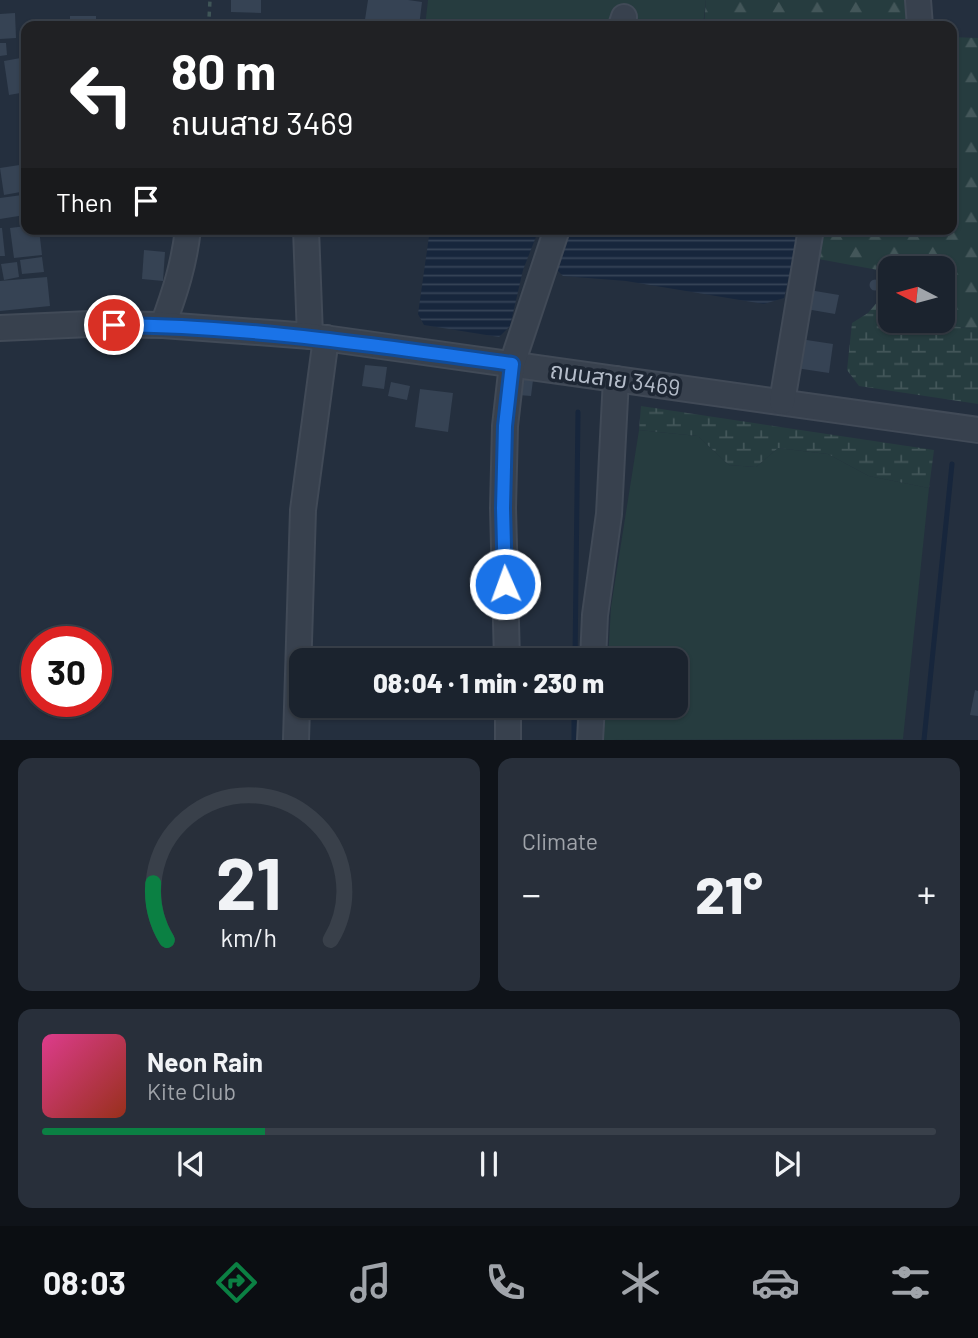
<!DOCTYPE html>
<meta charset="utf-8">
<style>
body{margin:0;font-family:Barlow,"Noto Sans Thai",sans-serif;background:#282f3a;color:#f1f3f6;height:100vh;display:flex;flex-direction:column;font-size:26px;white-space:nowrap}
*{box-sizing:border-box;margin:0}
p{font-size:23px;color:#a0a4aa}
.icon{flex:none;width:38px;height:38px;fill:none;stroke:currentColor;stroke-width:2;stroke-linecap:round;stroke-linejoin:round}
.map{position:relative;height:740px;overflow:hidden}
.panel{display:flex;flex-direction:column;gap:18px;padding:18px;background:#0f1319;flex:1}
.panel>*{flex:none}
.top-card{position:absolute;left:21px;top:21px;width:936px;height:214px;border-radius:14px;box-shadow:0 2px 5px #0004,0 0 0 2px #39404a;background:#202124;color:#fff;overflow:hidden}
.needle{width:46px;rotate:276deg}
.tools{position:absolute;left:878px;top:256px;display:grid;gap:14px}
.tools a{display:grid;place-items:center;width:77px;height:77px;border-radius:14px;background:#1b232e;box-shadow:0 2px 5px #0004,0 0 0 2px #39404a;font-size:35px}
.speed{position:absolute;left:21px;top:626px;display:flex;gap:14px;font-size:35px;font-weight:700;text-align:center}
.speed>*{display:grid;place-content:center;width:91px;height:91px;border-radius:50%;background:#1b232e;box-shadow:0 2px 5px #0004,0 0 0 2px #39404a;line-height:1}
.speed .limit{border:10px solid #d22;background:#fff;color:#111}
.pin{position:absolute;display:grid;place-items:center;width:60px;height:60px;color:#fff;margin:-30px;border:4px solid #fff;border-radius:50%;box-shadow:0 2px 7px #0007}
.me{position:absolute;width:77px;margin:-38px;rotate:358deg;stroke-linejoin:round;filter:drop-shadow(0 0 5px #0008)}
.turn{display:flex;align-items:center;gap:24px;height:147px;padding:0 35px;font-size:32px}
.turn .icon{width:91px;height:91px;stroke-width:2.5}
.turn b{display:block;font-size:49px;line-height:60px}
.then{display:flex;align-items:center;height:66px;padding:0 35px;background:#0003;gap:14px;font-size:26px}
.big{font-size:52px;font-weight:800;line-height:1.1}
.panel .tile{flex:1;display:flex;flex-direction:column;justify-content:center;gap:10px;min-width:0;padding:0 24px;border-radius:14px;background:#282f3a}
.panel .dial{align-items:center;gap:0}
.dial svg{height:182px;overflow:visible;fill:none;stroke:#39404a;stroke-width:7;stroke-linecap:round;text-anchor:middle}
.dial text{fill:#f1f3f6;stroke:none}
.song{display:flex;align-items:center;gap:21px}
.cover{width:84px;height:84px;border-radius:10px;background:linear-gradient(135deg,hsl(330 70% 55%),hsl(10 70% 35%))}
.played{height:7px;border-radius:4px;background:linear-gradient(90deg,#0b8043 25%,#39404a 25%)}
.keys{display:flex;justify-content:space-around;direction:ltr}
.heat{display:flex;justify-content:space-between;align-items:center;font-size:38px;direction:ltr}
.panel .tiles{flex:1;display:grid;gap:18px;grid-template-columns:1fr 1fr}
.tile:last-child{grid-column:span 2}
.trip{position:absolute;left:289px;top:648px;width:399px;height:70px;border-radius:14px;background:#1b232e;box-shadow:0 2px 5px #0004,0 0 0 2px #39404a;font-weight:800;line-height:70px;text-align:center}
.menu{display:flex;height:112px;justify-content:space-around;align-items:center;background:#0b0e12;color:#a0a4aa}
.menu .icon{width:49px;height:49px}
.menu .on{color:#0b8043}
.menu b{font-size:32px;color:#f1f3f6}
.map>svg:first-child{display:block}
</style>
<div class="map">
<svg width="978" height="740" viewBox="0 0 978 740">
<defs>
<pattern id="forest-firs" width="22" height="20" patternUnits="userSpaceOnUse" patternTransform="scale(1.75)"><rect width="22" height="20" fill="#263c3f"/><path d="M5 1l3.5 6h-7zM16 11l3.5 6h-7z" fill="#435659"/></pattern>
<pattern id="wetland-marsh" width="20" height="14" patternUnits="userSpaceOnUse" patternTransform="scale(1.75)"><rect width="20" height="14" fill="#263c3f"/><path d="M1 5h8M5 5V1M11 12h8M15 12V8" fill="none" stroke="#435659"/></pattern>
<pattern id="water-rules" width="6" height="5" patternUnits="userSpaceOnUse" patternTransform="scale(1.75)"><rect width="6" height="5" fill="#17263c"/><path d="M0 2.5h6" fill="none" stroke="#364457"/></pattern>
</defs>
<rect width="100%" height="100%" fill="#242f3e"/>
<g fill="#263c3f">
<polygon points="428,0 706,0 703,26 425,26"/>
<polygon points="639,430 698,436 729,465 756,467 778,448 828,454 869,476 929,488 903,739 603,740 605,705 676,705 676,660 608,660 611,607"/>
</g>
<g fill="url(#forest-firs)">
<polygon points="706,0 909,0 908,26 704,26"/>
<polygon points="952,37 978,38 978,330 915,320 943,320 943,268 891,268 891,316 868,313 879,300 884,285 878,270 813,258 819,229 952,229"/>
</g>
<g fill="url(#wetland-marsh)">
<polygon points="868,313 891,316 891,320 915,320 978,330 978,404 859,386 847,370 852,323"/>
<polygon points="641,406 934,450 929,488 869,476 828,454 778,448 756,467 729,465 698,436 639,430"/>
</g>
<g fill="url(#water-rules)">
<polygon points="430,229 539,229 523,270 510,326 499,337 424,325 418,314"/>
<polygon points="568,229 791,229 797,242 784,298 764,304 626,281 563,276 556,269"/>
</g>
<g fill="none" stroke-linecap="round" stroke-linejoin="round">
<g stroke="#17263c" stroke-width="5">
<polyline points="575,660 578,412"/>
<polyline points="574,740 574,705"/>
<polyline points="924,740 952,464"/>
</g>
</g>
<g fill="#364354">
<polygon points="231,0 261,0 261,13 231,12"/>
<polygon points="368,0 408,0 422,2 419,26 364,26"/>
<polygon points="15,13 16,38 0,39 0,14"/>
<rect x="70" y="16" width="26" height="10"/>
<rect x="21" y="34" width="5" height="15"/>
<polygon points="0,43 6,43 7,55 0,56"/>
<polygon points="26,57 26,92 9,95 4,61"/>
<polygon points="26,164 26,191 4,195 0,168"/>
<polygon points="22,195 25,215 0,219 0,198"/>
<polygon points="26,226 26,229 39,229 42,255 14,258 10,228"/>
<polygon points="0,228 2,228 5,256 0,256"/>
<polygon points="141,229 168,229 167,237 140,235"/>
<polygon points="144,250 165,252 163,281 142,279"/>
<polygon points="42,257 44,272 22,274 20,260"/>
<polygon points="17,262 19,277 4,280 1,264"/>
<polygon points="47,277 50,306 0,311 0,281"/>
<circle cx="875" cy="285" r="5.5"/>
<polygon points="809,290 839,295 835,314 806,309"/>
<polygon points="800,339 833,344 829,373 796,368"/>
<polygon points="365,365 387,367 384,389 362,386"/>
<polygon points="520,379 533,380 531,396 518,395"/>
<polygon points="391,382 410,386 407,400 388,396"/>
<polygon points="420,389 453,393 448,432 415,427"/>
<polygon points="975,690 978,691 978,716 970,715"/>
</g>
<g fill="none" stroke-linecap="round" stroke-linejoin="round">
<defs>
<g id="minor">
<polyline points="918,0 920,26"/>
<polyline points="621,26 624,17"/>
<polyline points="306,229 310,336"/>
<path d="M163 325C175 292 184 265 188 229"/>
<polyline points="0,328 90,324 163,325 310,336 978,430"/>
<polyline points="782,402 811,229"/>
<polyline points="507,660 503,508 505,426 512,364 557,229"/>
<polyline points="593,660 595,615 609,514 616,379"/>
<polyline points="296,740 303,510 326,338"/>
<polyline points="508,740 508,705"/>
<polyline points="590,740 592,705"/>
</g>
</defs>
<use href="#minor" stroke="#414a57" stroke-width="28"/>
<polyline stroke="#3f5557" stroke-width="3.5" stroke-dasharray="5 5" stroke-linecap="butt" points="206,26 209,19 210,0"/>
<use href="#minor" stroke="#38414e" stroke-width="24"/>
</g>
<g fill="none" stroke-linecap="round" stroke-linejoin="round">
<defs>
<path id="route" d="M114 325C248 326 380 346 512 364L505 426 503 508 505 584"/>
</defs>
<use href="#route" stroke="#114b97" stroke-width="18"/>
<use href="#route" stroke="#1a73e8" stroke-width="12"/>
</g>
<g text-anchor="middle" stroke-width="7" stroke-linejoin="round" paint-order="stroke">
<g font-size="23" fill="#b4bcc9" stroke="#1d2633">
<text transform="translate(615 379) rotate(8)" y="8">ถนนสาย 3469</text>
</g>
</g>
</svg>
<div class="tools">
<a><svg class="needle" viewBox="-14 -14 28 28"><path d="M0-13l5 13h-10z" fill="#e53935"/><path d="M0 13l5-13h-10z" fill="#a0a4aa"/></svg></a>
</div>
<div class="speed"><div class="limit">30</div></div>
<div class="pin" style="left:114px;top:325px;background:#d93025"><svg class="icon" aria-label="arrive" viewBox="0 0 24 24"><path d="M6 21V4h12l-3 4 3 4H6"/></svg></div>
<svg class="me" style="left:505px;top:584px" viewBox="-20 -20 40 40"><circle r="17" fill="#1a73e8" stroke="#fff" stroke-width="3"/><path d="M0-11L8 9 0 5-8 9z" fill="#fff"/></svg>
<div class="trip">08:04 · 1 min · 230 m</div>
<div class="top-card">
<div class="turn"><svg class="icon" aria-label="left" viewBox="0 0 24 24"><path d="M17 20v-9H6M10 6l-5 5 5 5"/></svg><div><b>80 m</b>ถนนสาย 3469</div></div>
<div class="then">Then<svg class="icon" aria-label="arrive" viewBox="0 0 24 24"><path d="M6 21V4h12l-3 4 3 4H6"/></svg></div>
</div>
</div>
<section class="panel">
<div class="tiles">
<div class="tile dial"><svg viewBox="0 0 100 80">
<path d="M14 69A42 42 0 1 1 86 69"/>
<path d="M14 69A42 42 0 0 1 8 44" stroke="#0b8043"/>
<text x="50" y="56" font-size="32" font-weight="700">21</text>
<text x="50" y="72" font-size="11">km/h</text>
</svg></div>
<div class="tile"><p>Climate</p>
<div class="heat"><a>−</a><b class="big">21°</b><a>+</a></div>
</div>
<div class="tile">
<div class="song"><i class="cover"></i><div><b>Neon Rain</b><p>Kite Club</p></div></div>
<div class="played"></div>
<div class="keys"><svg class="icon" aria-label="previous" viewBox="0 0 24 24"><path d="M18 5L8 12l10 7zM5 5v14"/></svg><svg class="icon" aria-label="pause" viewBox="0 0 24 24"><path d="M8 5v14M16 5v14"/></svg><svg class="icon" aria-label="next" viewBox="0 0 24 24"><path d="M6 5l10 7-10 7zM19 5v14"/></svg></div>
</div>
</div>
</section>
<nav class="menu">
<b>08:03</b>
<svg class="icon on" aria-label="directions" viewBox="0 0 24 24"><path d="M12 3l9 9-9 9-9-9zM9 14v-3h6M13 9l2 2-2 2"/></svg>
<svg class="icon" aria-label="music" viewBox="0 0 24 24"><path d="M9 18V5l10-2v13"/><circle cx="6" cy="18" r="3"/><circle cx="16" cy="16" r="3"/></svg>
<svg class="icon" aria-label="phone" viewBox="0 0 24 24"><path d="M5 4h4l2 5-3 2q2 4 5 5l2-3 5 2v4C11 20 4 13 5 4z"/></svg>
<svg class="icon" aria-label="climate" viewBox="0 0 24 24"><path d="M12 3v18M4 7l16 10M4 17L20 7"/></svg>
<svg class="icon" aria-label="car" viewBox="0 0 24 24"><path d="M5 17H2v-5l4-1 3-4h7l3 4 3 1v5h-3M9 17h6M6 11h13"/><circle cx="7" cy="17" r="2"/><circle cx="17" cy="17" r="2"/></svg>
<svg class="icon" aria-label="filters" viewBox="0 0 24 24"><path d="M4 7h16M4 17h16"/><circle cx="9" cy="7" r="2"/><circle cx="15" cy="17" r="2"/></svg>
</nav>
